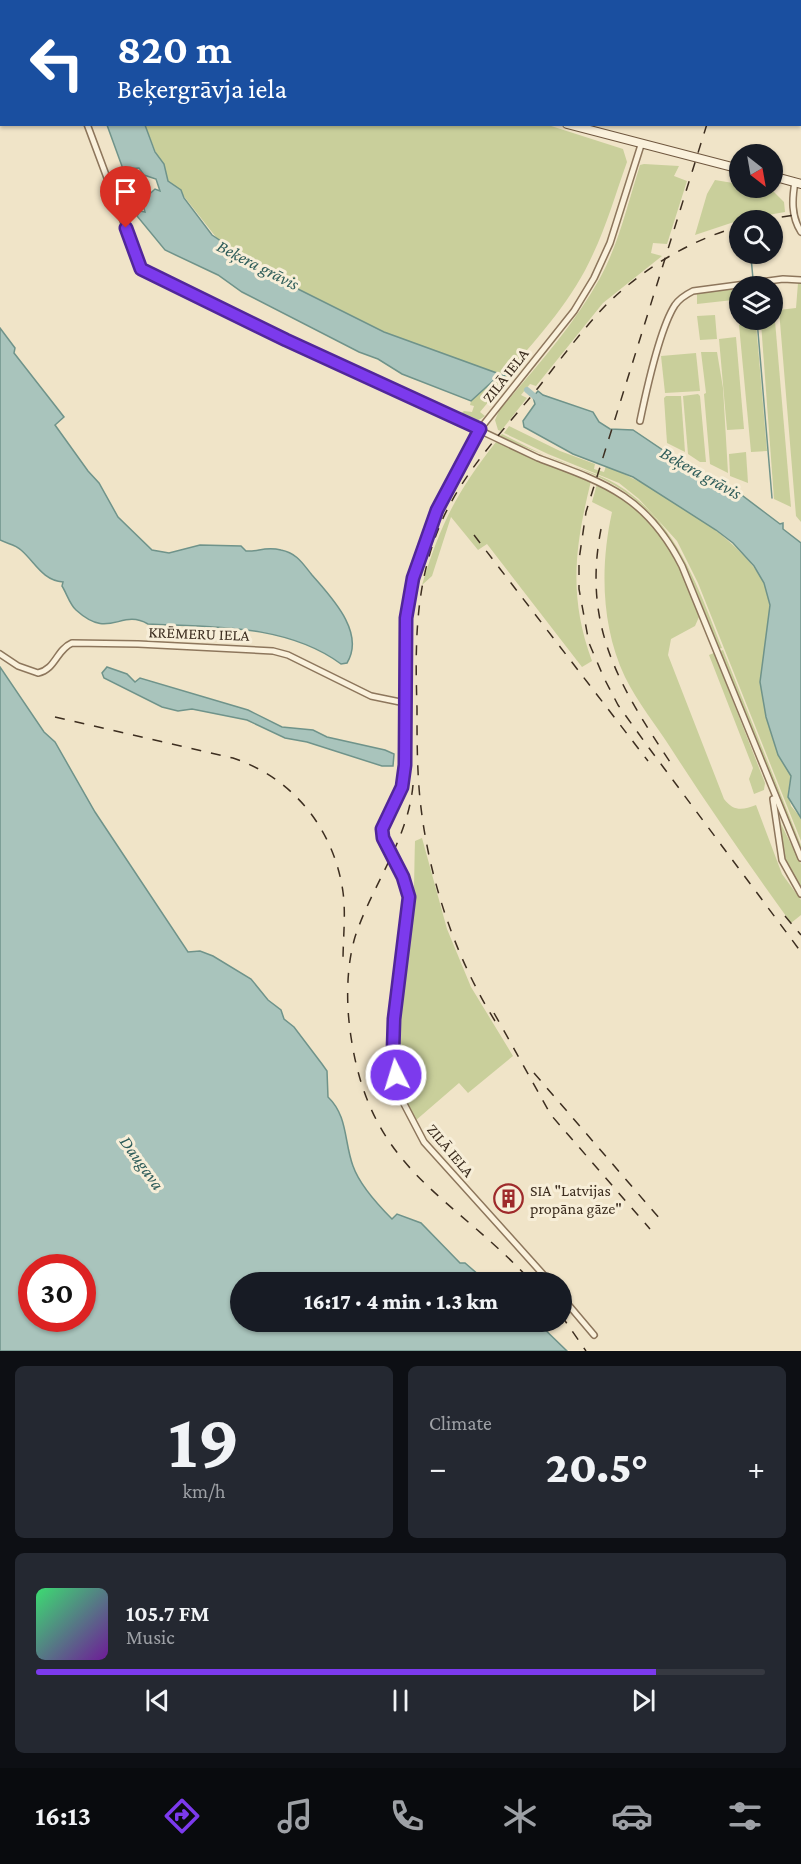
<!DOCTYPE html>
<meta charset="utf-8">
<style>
body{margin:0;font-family:"Crimson Pro",serif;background:#242831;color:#f1f3f6;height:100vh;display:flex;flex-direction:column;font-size:22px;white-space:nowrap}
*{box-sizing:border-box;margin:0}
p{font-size:20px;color:#9ea1a6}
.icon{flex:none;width:33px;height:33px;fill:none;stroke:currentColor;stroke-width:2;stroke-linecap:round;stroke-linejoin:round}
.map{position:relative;height:1351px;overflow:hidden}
.drawer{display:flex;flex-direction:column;gap:15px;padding:15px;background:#0d0f14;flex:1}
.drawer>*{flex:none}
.guide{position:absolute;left:0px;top:0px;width:801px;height:126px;box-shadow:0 2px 4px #0004;background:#1a4fa0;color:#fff;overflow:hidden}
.needle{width:39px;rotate:149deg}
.controls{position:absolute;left:729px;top:144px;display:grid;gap:12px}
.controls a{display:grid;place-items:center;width:54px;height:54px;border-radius:50%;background:#171b24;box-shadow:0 2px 4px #0004;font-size:30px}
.speed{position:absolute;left:18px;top:1254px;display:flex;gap:12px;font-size:30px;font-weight:700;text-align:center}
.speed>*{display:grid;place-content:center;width:78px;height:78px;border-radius:50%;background:#171b24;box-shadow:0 2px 4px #0004;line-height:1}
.speed .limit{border:9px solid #d22;background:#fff;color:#111}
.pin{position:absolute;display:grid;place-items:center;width:51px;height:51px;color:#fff;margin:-62px -26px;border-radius:50% 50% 50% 0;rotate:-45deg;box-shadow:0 0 6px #0007}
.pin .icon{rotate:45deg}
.me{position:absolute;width:66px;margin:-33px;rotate:355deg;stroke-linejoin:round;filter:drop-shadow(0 0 4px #0008)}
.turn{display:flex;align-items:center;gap:21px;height:126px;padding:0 18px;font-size:27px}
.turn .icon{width:78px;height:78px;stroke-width:2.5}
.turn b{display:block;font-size:42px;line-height:51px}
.big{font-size:45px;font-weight:800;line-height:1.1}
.drawer .card{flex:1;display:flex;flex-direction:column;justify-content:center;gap:9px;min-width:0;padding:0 21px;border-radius:9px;background:#242831}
.drawer .dial{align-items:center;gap:0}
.dial b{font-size:78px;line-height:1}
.song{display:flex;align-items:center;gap:18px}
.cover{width:72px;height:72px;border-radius:9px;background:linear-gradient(135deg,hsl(140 70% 55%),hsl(280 70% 35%))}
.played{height:6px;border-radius:3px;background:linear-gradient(90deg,#7c3aed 85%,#363941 85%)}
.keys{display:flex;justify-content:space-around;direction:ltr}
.heat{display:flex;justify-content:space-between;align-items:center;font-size:33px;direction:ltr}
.drawer .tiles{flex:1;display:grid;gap:15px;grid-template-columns:1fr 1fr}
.card:last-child{grid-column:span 2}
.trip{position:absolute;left:230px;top:1272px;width:342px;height:60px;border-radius:30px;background:#171b24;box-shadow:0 2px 4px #0004;font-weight:800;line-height:60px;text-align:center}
.tabs{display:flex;height:96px;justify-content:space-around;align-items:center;background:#090b0e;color:#9ea1a6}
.tabs .icon{width:42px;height:42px}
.tabs .active{color:#7c3aed}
.tabs b{font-size:27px;color:#f1f3f6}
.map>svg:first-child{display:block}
</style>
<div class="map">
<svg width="801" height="1351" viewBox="0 0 801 1351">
<rect width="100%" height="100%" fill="#f0e4c8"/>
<g fill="#c9cf9b">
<path d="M145 125H548L623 149 627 162C616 192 607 225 593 254 573 299 541 334 509 371L512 373 480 412 485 416C477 422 470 423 460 418V414L464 411 472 412 474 406 470 405 471 401 494 380 501 381 504 377 384 332 317 300 278 279 219 241 179 190 168 183Z"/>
<path d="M644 164 679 166 674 176 687 181 667 244 653 243 651 253 662 256 603 303 536 386 530 384 521 395 527 398 501 431 498 430 495 420 499 411C534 369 573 327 600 278 619 243 628 203 640 165Z"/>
<polygon points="715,180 739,184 740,188 773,191 784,202 785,212 740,220 695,235 707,194"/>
<polygon points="798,283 801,283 801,522 796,516 779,310 796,308"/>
<polygon points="732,288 733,300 697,304 697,292"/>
<polygon points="715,315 717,339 700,340 697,316"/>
<polygon points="775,321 791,507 774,499 761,323"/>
<polygon points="756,324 767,451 751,452 739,325"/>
<polygon points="736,337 744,429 727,430 719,339"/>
<polygon points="701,352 717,352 723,388 728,473 710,464 704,394 706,393"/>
<polygon points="696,353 700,391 665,393 661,356"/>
<polygon points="698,394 700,396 706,462 700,462 688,454 683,396"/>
<polygon points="666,396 681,396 685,452 667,443 664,398"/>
<path d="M509 426 560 451 595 464 594 469 604 472 606 466C651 484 770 551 770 606 770 625 767 650 763 669 763 674 760 678 760 682 766 718 774 744 791 776L788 794 791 806 801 818V841L698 583 677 541 639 499 619 483 548 454 504 433Z"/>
<path d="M502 434C518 442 535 451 552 458 573 467 597 473 616 484 676 520 698 587 722 648L719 649C696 590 674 519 614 485 578 465 537 454 500 436Z"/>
<path d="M496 442 591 481C575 546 568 596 592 661L582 667 487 544 478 550 451 517 432 576 422 585C440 525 457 491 496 442Z"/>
<polygon points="746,452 748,483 730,476 729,454"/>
<path d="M597 484C606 489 617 494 625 500 660 526 691 575 699 617L695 626 671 639 668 655 724 799C734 812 743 810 756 805L782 874 801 900V915L791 923C750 866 710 809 672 750 657 726 637 702 625 677 601 626 600 566 612 512L592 502Z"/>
<polygon points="723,650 801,845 801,852 720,651"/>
<polygon points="714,653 765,783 764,790 754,794 749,779 753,768 709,655"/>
<polygon points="778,818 801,864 801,889 785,861"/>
<path d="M422 838 447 929 471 987 513 1056 468 1093 459 1083 415 1121C382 1059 404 988 411 923 415 896 414 868 415 841Z"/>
</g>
<g fill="#a9c4bc" stroke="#6f938a" stroke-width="1.5" fill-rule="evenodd">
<polygon points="107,125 145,125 155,152 164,164 168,181 181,190 184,198 212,235 278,279 384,332 505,376 503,379 494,380 471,401 402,374 378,359 359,352 242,292 218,275 165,250 137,216 140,211 145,212 142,201 155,189 160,191 156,179 144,175 139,168 123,169"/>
<path d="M0 328 15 348 14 353 64 417 55 425 88 471 99 483 118 517 152 550 169 553 200 545 241 546 246 551C258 552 265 546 281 550 297 553 303 564 312 575 330 596 366 632 347 663L341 664C287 624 212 627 148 624 120 608 110 641 76 610 70 605 66 592 62 586L63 582C42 580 35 562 21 550 15 544 7 544 0 540Z"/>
<polygon points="538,391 543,395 593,412 599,422 610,429 633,430 697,473 713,482 727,484 780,524 783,523 783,529 801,543 801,818 788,797 791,776 778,755 766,717 760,682 770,605 764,583 754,566 733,543 716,530 633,477 573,454 524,427 523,421 535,404 533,397"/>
<path d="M0 667 44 732 55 742 95 812 188 952 200 951 213 956 251 979 268 1000 281 1010 284 1019 294 1027 322 1064 327 1071 328 1097C348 1116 344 1142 353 1166 360 1186 378 1205 392 1219L397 1214 421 1223 460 1263H465L487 1282H240V1322H537L567 1351H0ZM32 1268H82V1318H32Z"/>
<polygon points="107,667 127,674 135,682 140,678 248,710 282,727 313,730 327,737 385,750 394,754 393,766 382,766 307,742 285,738 247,720 192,709 178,711 162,707 104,678 102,673"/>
</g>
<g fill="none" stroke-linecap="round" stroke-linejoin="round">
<g stroke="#6f938a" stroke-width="1.5">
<polyline points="751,257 753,279"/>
<polyline points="757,320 772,498"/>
</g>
<polyline stroke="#a9c4bc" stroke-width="6" points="527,390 540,401"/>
<defs>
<g id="minor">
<polyline points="40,0 40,2"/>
<path d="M87 124 141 269 538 458C606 483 647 497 682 566L801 858"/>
<path d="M795 182C792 199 791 216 801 232"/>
<path d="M640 421C646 392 660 328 675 305 680 298 685 295 693 291L783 279 801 280"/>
<path d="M0 654 18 666 38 673C56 669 56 650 72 643L138 644 273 651 288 655 371 696 405 703"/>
<polyline points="773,799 782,860 801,894"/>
<polyline points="550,1282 424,1142 402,1100 393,1051 409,897 403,877 383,838 382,829 402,787 405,765 406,618 413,578 425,539 444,497 480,429 574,311 594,278 610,243 641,145"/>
<polyline points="561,1296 594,1335"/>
</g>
<g id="secondary">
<polyline points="324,0 326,2"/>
<polyline points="567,124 740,169"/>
<polyline points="772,176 801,184"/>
</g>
</defs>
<use href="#minor" stroke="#8d765c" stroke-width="8"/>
<use href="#secondary" stroke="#6f573f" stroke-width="10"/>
<use href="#minor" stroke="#faf1dc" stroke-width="5"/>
<use href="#secondary" stroke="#faf1dc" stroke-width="8"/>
<g stroke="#3d2e20" stroke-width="1.5" stroke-dasharray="10 10" stroke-linecap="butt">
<polyline points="746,2 747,0"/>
<polyline points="707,124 586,512 579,560 579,589 589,643 604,678 618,705 649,748 801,952"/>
<polyline points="762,220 801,214"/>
<path d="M601 529C582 627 620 687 672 765"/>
<polyline points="474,535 648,761"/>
<path d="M55 717 233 758C293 778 334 829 343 892 346 915 343 938 343 961"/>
<path d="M413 785C408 840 372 885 355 937 346 968 346 1005 351 1037 371 1172 451 1194 532 1282"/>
<polyline points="785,916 801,935"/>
<polyline points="494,1013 551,1115 650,1229"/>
<path d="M495 1021C454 955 428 876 420 799 417 769 417 738 417 708 415 644 415 585 440 525 462 473 503 431 538 388 560 360 582 330 607 304 645 267 689 241 740 226"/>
<polyline points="534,1073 660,1219"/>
<polyline points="561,1315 586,1351"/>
</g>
</g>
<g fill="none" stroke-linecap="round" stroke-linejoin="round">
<defs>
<polyline id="route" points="126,228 141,269 286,340 480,429 437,510 413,578 406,618 405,765 402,787 382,829 383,838 403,877 409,897 394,1019 393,1051 396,1075"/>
</defs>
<use href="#route" stroke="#51269a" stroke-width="15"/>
<use href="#route" stroke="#7c3aed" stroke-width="10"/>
</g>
<defs>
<symbol id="building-ring" viewBox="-11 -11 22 22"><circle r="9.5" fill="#f7eed8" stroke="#9e2a2b" stroke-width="1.5"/><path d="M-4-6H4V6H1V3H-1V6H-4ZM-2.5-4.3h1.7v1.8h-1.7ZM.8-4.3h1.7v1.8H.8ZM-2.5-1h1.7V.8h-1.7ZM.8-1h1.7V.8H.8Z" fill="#9e2a2b"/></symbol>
</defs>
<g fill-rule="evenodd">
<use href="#building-ring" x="492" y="1182" width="33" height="33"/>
</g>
<g text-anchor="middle" stroke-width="6" stroke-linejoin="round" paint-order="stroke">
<g font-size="16" fill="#3d2e20" stroke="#f7eed8">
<text transform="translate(505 375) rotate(-52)" y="6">ZILĀ IELA</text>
<text transform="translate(199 633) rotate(2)" y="6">KRĒMERU IELA</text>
<text transform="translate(451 1150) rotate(50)" y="6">ZILĀ IELA</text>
</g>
<g font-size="16" fill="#3d2e20" stroke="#f7eed8" text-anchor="start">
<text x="530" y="1196">SIA "Latvijas<tspan x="530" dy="18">propāna gāze"</tspan></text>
</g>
<g font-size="18" font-style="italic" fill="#2f5d5a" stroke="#f7eed8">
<text transform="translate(258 265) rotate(27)" y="6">Beķera grāvis</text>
<text transform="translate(701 473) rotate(29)" y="6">Beķera grāvis</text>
<text transform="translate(142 1163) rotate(54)" y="6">Daugava</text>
</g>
</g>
</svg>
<div class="controls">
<a><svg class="needle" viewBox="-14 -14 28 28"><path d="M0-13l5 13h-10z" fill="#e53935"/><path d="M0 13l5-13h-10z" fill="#9ea1a6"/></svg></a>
<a><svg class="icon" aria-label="search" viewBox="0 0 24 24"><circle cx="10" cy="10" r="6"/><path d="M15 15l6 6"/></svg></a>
<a><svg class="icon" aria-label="layers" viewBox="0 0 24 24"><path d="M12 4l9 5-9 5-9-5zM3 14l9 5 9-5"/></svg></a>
</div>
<div class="speed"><div class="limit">30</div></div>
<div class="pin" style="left:126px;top:228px;background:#d93025"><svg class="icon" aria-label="arrive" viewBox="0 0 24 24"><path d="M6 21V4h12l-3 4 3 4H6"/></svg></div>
<svg class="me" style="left:396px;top:1075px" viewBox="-20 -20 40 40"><circle r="17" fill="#7c3aed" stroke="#fff" stroke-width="3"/><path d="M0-11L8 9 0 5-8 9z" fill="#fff"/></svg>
<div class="trip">16:17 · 4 min · 1.3 km</div>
<div class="guide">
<div class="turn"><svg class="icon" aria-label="left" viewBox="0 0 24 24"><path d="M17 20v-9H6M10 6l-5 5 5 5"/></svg><div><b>820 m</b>Beķergrāvja iela</div></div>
</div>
</div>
<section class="drawer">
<div class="tiles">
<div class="card dial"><b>19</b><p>km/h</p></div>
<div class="card"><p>Climate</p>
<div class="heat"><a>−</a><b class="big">20.5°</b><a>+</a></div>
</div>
<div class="card">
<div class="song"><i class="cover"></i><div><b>105.7 FM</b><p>Music</p></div></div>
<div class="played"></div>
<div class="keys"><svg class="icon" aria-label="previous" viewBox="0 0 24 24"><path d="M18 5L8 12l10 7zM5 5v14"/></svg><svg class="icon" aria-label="pause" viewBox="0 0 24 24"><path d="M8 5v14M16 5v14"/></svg><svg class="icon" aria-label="next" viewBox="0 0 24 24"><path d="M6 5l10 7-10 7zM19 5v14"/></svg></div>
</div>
</div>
</section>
<nav class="tabs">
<b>16:13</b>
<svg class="icon active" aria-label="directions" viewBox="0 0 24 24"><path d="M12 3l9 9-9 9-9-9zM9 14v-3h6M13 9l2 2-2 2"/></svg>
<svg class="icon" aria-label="music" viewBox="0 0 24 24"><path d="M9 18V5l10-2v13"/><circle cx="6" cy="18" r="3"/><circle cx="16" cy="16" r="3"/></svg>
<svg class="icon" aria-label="phone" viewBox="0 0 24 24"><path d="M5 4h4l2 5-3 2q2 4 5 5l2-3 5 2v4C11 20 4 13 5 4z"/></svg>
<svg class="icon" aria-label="climate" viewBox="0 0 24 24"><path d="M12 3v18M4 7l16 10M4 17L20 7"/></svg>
<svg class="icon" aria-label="car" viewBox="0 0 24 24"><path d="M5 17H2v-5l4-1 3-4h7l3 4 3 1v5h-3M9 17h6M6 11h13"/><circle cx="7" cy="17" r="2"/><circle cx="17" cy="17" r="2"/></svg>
<svg class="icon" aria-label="filters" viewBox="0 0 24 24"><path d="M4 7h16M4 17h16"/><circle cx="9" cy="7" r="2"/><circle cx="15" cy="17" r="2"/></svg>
</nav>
